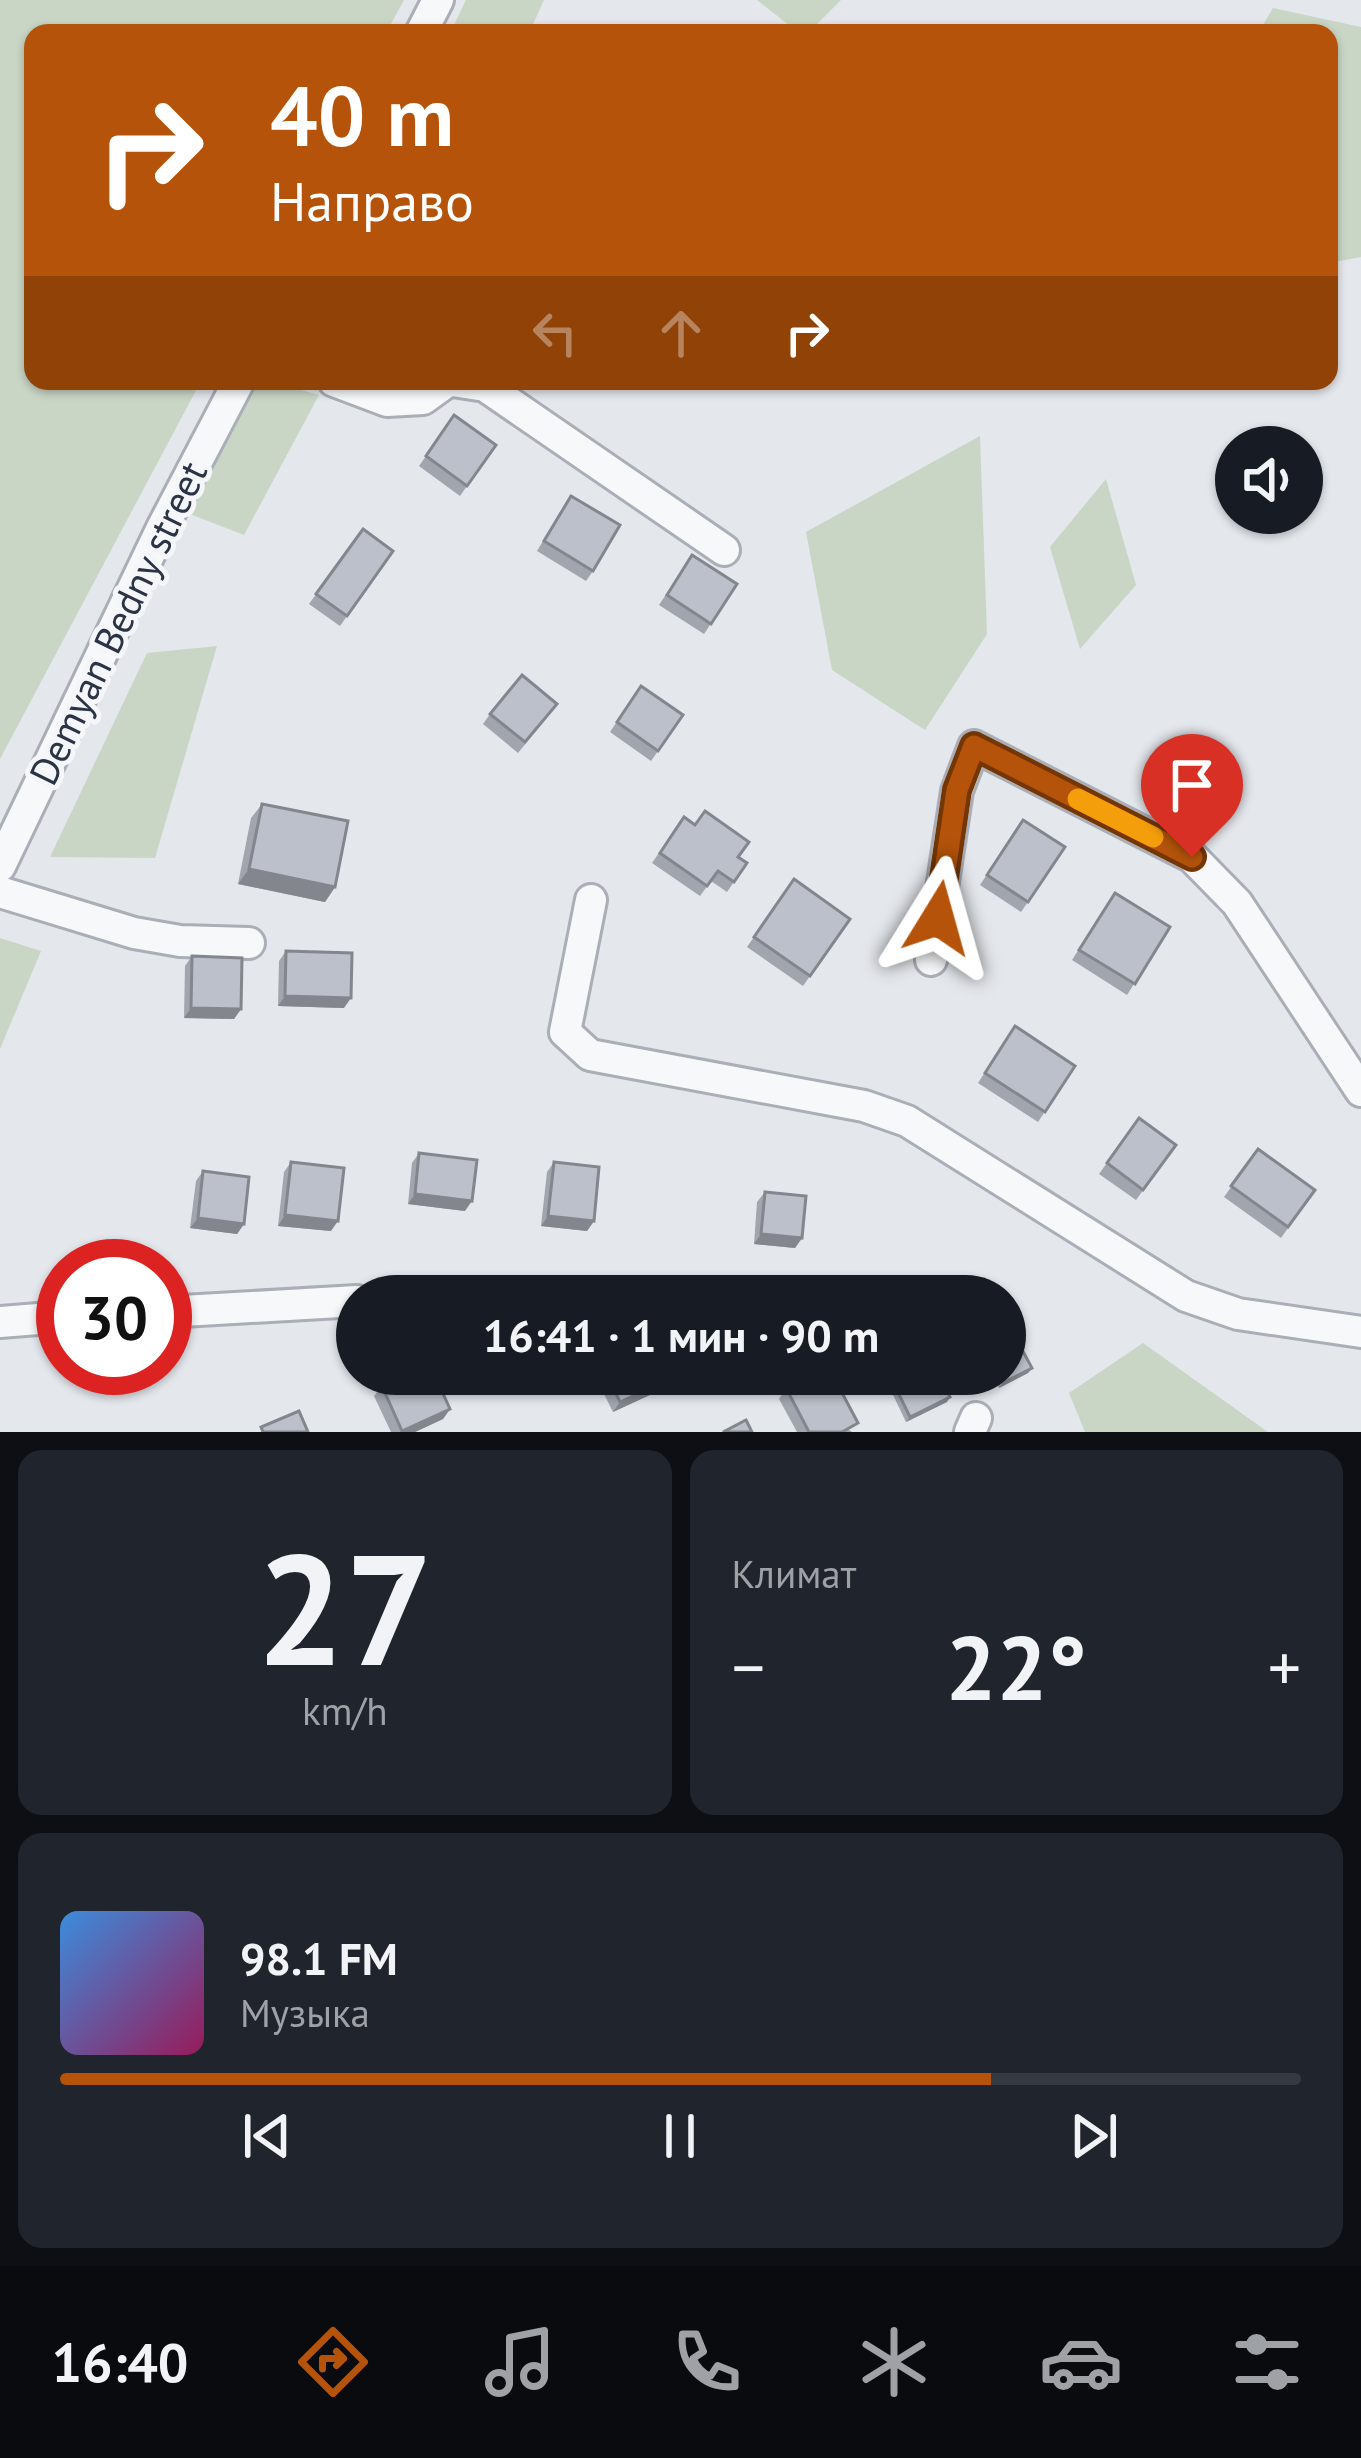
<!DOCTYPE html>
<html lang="ru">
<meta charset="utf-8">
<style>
body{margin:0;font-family:"PT Sans",sans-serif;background:#20242c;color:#f1f3f6;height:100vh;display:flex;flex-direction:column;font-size:45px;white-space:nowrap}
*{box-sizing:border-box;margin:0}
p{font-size:39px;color:#9ea1a6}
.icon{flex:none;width:66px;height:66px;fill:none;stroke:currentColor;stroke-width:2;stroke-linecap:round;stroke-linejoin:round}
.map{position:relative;height:1432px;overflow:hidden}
.sheet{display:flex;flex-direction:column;gap:18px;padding:18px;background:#0d0f14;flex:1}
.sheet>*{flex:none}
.hud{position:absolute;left:24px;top:24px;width:1314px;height:366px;border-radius:24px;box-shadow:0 3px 9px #0004;background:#b45309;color:#fff;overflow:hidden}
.tools{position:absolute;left:1215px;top:426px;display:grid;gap:24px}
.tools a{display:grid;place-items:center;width:108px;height:108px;border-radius:50%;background:#171b24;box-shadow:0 3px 9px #0004;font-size:60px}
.speed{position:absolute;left:36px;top:1239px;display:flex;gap:24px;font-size:60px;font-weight:700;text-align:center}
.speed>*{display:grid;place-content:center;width:156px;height:156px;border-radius:50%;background:#171b24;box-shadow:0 3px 9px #0004;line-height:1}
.speed .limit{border:18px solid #d22;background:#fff;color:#111}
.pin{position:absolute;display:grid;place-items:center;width:102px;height:102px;color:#fff;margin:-123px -51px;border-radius:50% 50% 50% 0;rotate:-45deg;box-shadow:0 0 12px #0007}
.pin .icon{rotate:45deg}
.me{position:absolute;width:132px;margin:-66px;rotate:8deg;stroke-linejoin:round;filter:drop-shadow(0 0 9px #0008)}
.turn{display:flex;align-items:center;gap:42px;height:252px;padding:0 48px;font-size:54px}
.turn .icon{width:156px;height:156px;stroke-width:2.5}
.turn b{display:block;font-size:84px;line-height:102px}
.lanes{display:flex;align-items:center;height:114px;padding:0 48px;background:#0003;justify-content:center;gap:60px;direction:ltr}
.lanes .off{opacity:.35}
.big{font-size:90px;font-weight:600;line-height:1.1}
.sheet .tile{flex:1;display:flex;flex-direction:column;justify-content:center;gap:18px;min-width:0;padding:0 42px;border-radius:24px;background:#20242c}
.sheet .dial{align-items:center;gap:0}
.dial b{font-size:156px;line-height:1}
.song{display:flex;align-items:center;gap:36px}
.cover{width:144px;height:144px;border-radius:18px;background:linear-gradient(135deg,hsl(210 70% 55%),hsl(330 70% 35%))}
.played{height:12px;border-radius:6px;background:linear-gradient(90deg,#b45309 75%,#363941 75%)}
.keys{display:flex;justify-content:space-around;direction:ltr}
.heat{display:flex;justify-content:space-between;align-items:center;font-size:66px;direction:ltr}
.sheet .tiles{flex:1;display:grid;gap:18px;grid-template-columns:1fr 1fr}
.tile:last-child{grid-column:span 2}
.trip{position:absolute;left:336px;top:1275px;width:690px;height:120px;border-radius:60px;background:#171b24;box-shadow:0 3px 9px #0004;font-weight:600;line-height:120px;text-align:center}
.menu{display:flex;height:192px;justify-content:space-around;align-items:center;background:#090b0e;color:#9ea1a6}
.menu .icon{width:84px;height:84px}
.menu .active{color:#b45309}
.menu b{font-size:54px;color:#f1f3f6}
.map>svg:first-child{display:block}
</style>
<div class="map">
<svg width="1361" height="1432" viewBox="0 0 1361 1432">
<rect width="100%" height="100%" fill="#e4e7ec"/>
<g fill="#c9d6c5">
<polygon points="0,0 404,0 386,33 33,33 33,381 201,381 0,759"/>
<polygon points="466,0 544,0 529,33 450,33"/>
<polygon points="757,0 841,0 808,33 799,33"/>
<polygon points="1273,8 1361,27 1361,257 1329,263 1329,33 1258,33"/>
<polygon points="257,381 268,381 319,395 244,535 190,514"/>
<polygon points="980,436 987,634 925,730 832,670 806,532"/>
<polygon points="1106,479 1136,585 1080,649 1050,547"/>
<polygon points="217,646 155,858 50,857 147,653"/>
<polygon points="0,938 41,951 0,1049"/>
<polygon points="1143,1343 1268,1432 1085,1432 1069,1393"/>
</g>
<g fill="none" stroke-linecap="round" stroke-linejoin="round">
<defs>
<g id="minor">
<polyline points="421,33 438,0"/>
<polyline points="334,381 387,401 423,399 448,381"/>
<polyline points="453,381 485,386 724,550"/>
<polyline points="0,866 162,528 239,381"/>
<polyline points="0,892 134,933 180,941 249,943"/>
<polyline points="591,900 565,1032 590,1055 864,1106 907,1121 1186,1296 1238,1314 1361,1332"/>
<polyline points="931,960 957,791 974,746 1192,857 1237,903 1361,1091"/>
<polyline points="455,1296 496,1296"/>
<polyline points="165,1312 357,1301"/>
<polyline points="0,1322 63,1317"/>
<polyline points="970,1432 976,1418"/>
</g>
</defs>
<use href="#minor" stroke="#a9aeb7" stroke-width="36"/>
<use href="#minor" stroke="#f7f8fa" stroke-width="30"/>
</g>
<g fill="#a1a5ae">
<polygon points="454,415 496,445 460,496 419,466"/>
<polygon points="564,506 593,571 586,581 537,551"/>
<polygon points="363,529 393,551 340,626 309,604"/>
<polygon points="692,555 737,584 704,634 659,605"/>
<polygon points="641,686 683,715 651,761 610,732"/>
<polygon points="490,714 550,714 518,753 483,724"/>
<polygon points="262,804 335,887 325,902 238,884 251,818"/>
<polygon points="684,817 747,863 727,892 711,881 700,896 652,863"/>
<polygon points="1023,820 1065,847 1021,912 980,885"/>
<polygon points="794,879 850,919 803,986 747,947"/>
<polygon points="1115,893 1170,927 1127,995 1072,960"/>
<polygon points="286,951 344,1008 278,1006 279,961"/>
<polygon points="192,956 241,1009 234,1019 184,1018 185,966"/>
<polygon points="1015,1026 1075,1066 1038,1122 978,1083"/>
<polygon points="1139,1118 1176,1145 1136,1200 1099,1174"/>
<polygon points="1258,1149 1315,1190 1281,1238 1224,1197"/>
<polygon points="419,1153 465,1211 408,1204 412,1163"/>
<polygon points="291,1162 331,1231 278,1226 284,1172"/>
<polygon points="554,1162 594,1221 587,1231 541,1226 547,1172"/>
<polygon points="203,1171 244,1224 237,1234 190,1228 196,1181"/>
<polygon points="765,1192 802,1238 795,1248 754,1244 757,1202"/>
<polygon points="1032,1368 1028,1373 999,1388 992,1374 1005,1374"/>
<polygon points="599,1374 654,1374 652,1394 613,1412 596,1378"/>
<polygon points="885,1374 939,1374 947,1402 906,1422 884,1376"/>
<polygon points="382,1386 450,1409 443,1419 415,1432 391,1432 374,1396"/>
<polygon points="786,1388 852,1432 797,1432 779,1399"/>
</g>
<g fill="#83868d">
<polygon points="249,869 335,887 325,902 238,884"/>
<polygon points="285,996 351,998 344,1008 278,1006"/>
<polygon points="191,1008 241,1009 234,1019 184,1018"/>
<polygon points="415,1194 472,1201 465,1211 408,1204"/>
<polygon points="285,1215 338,1221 331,1231 278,1226"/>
<polygon points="548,1216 594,1221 587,1231 541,1226"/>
<polygon points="198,1218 244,1224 237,1234 190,1228"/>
<polygon points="761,1234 802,1238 795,1248 754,1244"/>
<polygon points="1032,1368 1028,1373 999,1388 1003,1383"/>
<polygon points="659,1384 652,1394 613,1412 620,1402"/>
<polygon points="950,1397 947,1402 906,1422 910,1417"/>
<polygon points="450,1409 443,1419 415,1432 402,1432"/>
</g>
<g fill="#bbc0ca" stroke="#83868d" stroke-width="3">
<polygon points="454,415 496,445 467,486 426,456"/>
<polygon points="571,496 620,525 593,571 544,541"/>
<polygon points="363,529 393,551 347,616 316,594"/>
<polygon points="692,555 737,584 711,624 667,595"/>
<polygon points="522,675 557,704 525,742 490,714"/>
<polygon points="641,686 683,715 658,751 617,722"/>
<polygon points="262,804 348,821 335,887 249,869"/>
<polygon points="705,811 749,842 738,857 747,863 734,882 718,871 707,886 660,853 684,817 695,825"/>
<polygon points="1023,820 1065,847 1028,902 987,875"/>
<polygon points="794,879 850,919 810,976 754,937"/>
<polygon points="1115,893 1170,927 1135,984 1079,950"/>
<polygon points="286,951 352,953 351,998 285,996"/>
<polygon points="192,956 242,958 241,1009 191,1008"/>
<polygon points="1015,1026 1075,1066 1045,1112 985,1073"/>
<polygon points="1139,1118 1176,1145 1143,1190 1107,1163"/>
<polygon points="1258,1149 1315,1190 1288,1227 1231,1186"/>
<polygon points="419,1153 477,1160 472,1201 415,1194"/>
<polygon points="291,1162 344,1168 338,1221 285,1215"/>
<polygon points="554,1162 599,1167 594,1221 548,1216"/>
<polygon points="203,1171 249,1177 244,1224 198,1218"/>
<polygon points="765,1192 806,1196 802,1238 761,1234"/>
<polygon points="1019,1344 1032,1368 1003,1383 998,1374 1005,1374 1005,1351"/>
<polygon points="408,1374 434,1374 450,1409 402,1431 382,1386"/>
<polygon points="607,1374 654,1374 659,1384 620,1402"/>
<polygon points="813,1374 832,1374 858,1423 842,1432 809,1432 786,1388"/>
<polygon points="889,1374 939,1374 950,1397 910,1417"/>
<polygon points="299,1411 308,1432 263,1432 261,1427"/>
<polygon points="746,1420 752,1432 723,1432"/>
</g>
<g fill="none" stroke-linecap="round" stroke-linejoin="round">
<defs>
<polyline id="route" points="938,918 957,790 974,746 1192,857"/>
</defs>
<use href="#route" stroke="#753606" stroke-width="30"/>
<use href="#route" stroke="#b45309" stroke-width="21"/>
<polyline stroke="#f59e0b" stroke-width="21" points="1078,799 1153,837"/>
</g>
<g text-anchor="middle" stroke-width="10" stroke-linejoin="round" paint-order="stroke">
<g font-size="39" fill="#2b3445" stroke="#f4f6f9">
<text transform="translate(118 623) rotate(-64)" y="14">Demyan Bedny street</text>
</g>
</g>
</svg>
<div class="tools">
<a><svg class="icon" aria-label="sound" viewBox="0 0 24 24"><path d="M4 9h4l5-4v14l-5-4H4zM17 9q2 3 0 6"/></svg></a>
</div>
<div class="speed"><div class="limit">30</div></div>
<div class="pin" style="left:1192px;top:857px;background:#d93025"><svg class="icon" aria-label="arrive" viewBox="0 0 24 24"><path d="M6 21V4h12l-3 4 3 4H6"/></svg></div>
<svg class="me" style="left:938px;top:918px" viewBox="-20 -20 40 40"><path d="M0-17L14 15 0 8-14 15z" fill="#b45309" stroke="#fff" stroke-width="4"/></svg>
<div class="trip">16:41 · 1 мин · 90 m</div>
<div class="hud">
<div class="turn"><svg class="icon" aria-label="right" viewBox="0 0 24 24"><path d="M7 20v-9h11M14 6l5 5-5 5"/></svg><div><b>40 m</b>Направо</div></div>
<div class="lanes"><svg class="icon off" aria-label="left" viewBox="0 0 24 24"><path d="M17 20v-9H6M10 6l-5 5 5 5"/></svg><svg class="icon off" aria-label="ahead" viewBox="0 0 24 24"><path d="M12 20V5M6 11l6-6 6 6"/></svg><svg class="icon" aria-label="right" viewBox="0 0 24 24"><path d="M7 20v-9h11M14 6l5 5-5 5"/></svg></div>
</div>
</div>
<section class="sheet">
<div class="tiles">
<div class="tile dial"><b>27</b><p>km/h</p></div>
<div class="tile"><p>Климат</p>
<div class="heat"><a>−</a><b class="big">22°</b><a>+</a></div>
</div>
<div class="tile">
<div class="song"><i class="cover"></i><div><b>98.1 FM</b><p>Музыка</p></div></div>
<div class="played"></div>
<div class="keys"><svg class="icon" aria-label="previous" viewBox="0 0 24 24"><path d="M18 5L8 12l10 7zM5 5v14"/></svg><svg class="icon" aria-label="pause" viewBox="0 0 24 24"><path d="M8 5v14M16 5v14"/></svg><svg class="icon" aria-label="next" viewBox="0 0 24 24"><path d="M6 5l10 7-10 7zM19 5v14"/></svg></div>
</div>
</div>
</section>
<nav class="menu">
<b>16:40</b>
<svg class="icon active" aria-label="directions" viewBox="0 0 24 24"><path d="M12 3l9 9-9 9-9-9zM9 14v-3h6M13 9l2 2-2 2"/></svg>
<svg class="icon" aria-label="music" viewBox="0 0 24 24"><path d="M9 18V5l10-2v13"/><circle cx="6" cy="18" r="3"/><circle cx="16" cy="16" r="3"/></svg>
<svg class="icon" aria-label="phone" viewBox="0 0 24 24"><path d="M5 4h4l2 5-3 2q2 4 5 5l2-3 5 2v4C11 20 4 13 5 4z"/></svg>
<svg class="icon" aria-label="climate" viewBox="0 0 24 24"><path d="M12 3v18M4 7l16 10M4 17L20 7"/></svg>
<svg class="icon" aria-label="car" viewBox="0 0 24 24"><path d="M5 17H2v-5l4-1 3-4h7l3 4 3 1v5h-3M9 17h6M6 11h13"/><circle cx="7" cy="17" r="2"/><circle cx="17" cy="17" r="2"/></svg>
<svg class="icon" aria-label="filters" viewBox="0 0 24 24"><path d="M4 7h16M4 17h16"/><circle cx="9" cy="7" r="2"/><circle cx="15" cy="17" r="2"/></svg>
</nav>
